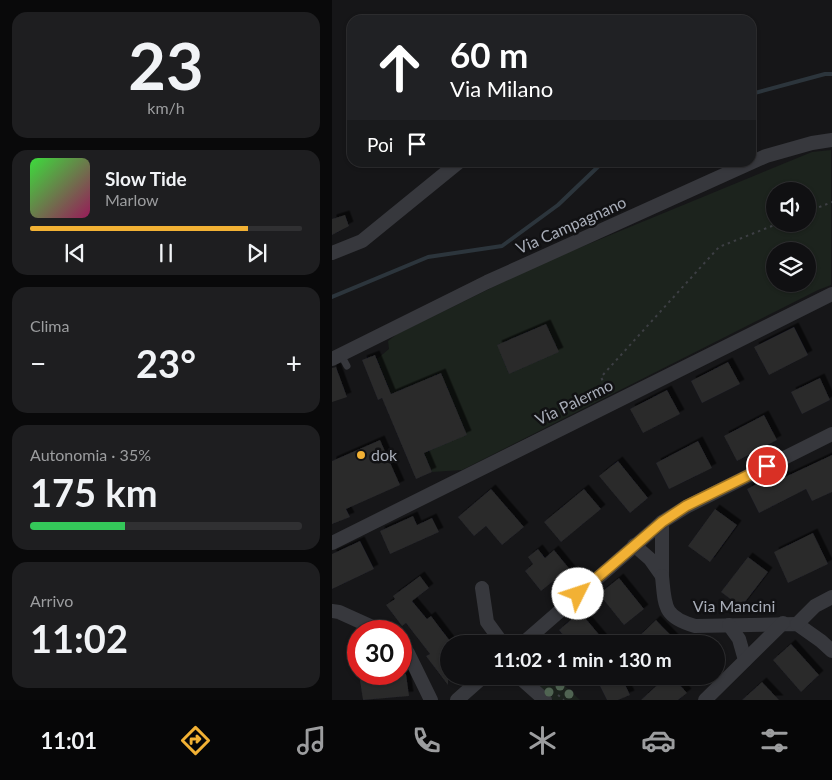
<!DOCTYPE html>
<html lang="it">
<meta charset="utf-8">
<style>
body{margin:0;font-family:Lato,sans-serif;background:#1e1e20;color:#f1f3f6;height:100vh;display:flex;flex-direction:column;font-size:19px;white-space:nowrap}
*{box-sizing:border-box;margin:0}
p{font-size:16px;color:#9c9d9f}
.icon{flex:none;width:28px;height:28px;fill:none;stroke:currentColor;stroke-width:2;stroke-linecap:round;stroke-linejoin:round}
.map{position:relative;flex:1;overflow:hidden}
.panel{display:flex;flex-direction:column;gap:12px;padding:12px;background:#09090a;width:332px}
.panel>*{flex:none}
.top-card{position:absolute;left:15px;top:15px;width:409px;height:152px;border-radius:15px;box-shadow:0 1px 4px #0004,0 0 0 1px #303032;background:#202124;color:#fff;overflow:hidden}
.buttons{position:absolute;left:434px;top:182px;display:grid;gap:10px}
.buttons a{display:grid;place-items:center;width:50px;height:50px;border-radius:50%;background:#101012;box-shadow:0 1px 4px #0004,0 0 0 1px #303032;font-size:25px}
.speed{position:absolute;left:15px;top:620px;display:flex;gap:10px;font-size:25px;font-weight:700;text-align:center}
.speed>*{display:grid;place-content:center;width:65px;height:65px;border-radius:50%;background:#101012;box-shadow:0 1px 4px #0004,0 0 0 1px #303032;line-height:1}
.speed .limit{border:8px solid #d22;background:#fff;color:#111}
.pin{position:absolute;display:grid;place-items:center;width:42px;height:42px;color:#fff;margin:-21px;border:2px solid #fff;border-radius:50%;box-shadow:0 1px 5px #0007}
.me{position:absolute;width:55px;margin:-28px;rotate:49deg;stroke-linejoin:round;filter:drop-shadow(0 0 4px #0008)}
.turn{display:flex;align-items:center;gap:18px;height:105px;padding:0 20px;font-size:22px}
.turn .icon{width:65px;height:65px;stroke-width:2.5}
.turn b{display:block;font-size:35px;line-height:42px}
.then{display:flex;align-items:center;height:48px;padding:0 20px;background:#0003;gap:10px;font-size:19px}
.big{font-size:38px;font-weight:700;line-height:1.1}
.panel .card{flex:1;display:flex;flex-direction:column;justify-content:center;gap:8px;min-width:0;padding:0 18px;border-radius:15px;background:#1e1e20}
.panel .dial{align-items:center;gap:0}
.dial b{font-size:65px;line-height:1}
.song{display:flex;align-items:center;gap:15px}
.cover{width:60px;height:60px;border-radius:8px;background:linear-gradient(135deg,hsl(120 70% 55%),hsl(330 70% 35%))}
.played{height:5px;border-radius:2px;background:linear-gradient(90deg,#f2b134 80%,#303032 80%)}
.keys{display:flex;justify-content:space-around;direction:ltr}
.heat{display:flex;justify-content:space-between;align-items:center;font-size:28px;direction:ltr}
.charge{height:8px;border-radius:4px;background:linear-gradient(90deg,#34c759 35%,#303032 0)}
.trip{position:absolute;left:108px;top:635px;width:285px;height:50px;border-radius:25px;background:#101012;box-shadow:0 1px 4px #0004,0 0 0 1px #303032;font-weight:700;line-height:50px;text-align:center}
.dock{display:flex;height:80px;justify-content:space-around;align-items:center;background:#060607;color:#9c9d9f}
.dock .icon{width:35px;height:35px}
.dock .active{color:#f2b134}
.dock b{font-size:22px;color:#f1f3f6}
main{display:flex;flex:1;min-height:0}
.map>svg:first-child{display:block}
</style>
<main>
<section class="panel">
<div class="card dial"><b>23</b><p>km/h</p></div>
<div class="card">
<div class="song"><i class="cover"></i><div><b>Slow Tide</b><p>Marlow</p></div></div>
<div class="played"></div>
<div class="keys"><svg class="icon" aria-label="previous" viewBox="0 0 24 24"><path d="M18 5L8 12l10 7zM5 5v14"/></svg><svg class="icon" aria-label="pause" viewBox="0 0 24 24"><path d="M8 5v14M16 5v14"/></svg><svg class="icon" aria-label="next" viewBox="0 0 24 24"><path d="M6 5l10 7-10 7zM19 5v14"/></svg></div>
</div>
<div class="card"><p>Clima</p>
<div class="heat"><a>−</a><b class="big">23°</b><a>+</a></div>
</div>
<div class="card"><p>Autonomia · 35%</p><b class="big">175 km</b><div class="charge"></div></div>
<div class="card"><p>Arrivo</p><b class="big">11:02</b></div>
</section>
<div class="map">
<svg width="500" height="700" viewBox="0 0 500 700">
<defs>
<filter id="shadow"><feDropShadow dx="4.5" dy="-4.5" stdDeviation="0" flood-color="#0009"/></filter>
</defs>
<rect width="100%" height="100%" fill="#161618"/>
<g fill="#1c231d" fill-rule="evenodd">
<path d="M499 150V285L486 290 130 470 100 472 92 453 59 394 45 359 57 349 56 341 65 334 208 264 480 152ZM442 191H475V224H442ZM442 251H475V284H442Z"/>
<polygon points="192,676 222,676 248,700 221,700 205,688"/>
</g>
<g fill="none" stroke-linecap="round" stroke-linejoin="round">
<g stroke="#2c353c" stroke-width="4">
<polyline points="419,94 493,74 500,74"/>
<polyline points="0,297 96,257 170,246 226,205 271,162"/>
</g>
</g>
<g fill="#29292c" filter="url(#shadow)">
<polygon points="13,215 17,226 0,235 0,219"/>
<polygon points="214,324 227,352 177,374 165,345"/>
<polygon points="462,327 476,355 437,375 422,347"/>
<polygon points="43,355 59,394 109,373 135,435 92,453 100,472 84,479 50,398 46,400 30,360"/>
<polygon points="396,362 408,384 370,403 359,381"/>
<polygon points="4,367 15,397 0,402 0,368"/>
<polygon points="488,378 498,400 470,414 459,392"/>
<polygon points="335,390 348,414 311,433 298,409"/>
<polygon points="432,415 445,440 405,461 392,436"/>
<polygon points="48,440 68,485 14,509 18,517 0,524 0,461"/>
<polygon points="366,441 380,468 337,489 324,463"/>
<polygon points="500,455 500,492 480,501 474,489 427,513 415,489 450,471 453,477"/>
<polygon points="286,461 316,498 298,513 267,476"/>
<polygon points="159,489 192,527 170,545 154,526 142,536 126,517"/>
<polygon points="252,489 269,509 229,542 212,522"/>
<polygon points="383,509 405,525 378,562 356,546"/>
<polygon points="81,516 85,525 100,518 107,532 58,554 48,531"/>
<polygon points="481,533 496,564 456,583 442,552"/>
<polygon points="28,541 42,569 0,589 0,554"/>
<polygon points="206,549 213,558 222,550 240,572 228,582 225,578 209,591 193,571 201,564 196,557"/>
<polygon points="416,557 436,572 409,607 389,592"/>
<polygon points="88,576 97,588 80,601 95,619 99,616 118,641 116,643 116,685 94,656 98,654 74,623 70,626 54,605 63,599 61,596"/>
<polygon points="287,578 312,609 292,625 267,594"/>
<polygon points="248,612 275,644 238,644 227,630"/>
<polygon points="324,620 347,644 299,644"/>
<polygon points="459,644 487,675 469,692 441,660"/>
<polygon points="27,674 74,674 77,696 31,700"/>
<polygon points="263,676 289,676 298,695 286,700 275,700"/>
<polygon points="335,676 340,676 355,693 346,700 309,700"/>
<polygon points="430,682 447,700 410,700"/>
</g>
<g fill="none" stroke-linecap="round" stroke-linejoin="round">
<g stroke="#3d3f44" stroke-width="2" stroke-dasharray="2.5 4" stroke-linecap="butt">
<polyline points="475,212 500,202"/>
<polyline points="276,392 269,377 387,247 445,224"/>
<polyline points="208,676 212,681"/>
<polyline points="226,695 232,700"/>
</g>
<polyline stroke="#37383d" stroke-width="7" points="9,355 15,366"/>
<g stroke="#37383d" stroke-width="14">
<polyline points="0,253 30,241 127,162"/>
<polyline points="0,359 155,282 434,156 480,143 500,140"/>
<polyline points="0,543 500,294"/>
<polyline points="302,545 318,559 330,576 330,522"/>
<path d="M330 576C333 606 331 617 363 626L465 624 489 641 500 651"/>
<polyline points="150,588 155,622 171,644"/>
<polyline points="0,611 7,612 49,631"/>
<polyline points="465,624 483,606 500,597"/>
<polyline points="397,625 407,639 413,660"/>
<polyline points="190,644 330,522 354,507 500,434"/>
<polyline points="69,646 76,653 99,700"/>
<polyline points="186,676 213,700"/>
<polyline points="125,700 152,676"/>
<polyline points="373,700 451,623"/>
</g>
</g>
<g fill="#506452">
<circle cx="202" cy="681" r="4.5"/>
<circle cx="228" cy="686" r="4.5"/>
<circle cx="217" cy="692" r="4.5"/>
<circle cx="237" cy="694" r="4.5"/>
</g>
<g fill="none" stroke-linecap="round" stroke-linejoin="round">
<defs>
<polyline id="route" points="246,594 330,522 354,506 435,466"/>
</defs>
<use href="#route" stroke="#9d7322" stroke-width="12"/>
<use href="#route" stroke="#f2b134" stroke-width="9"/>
</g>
<circle fill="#f2b134" stroke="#111113" stroke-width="2" cx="29" cy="455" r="5"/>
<g text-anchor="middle" stroke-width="5" stroke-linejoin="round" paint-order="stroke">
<g font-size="16" fill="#a8adb8" stroke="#111113">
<text transform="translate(239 225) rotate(-24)" y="6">Via Campagnano</text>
<text transform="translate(242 402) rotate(-26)" y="6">Via Palermo</text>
<text x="402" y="612">Via Mancini</text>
</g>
<g font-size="16" fill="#a8adb8" stroke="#111113" text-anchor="start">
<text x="39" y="461">dok</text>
</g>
</g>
</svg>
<div class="buttons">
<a><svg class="icon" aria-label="sound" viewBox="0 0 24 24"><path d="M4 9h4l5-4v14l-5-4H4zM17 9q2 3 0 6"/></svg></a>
<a><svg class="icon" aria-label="layers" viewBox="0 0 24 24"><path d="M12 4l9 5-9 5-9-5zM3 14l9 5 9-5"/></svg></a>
</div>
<div class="speed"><div class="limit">30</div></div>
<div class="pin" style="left:435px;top:466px;background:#d93025"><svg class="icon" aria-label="arrive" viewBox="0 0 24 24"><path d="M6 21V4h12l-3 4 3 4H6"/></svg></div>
<svg class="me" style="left:246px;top:594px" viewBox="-20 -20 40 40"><circle r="19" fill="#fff"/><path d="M0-13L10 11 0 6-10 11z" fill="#f2b134"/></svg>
<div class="trip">11:02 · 1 min · 130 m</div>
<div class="top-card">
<div class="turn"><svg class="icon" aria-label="ahead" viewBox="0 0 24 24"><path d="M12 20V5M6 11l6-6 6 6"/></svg><div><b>60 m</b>Via Milano</div></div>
<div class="then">Poi<svg class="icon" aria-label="arrive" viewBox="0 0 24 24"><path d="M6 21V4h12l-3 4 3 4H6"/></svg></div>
</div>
</div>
</main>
<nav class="dock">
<b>11:01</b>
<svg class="icon active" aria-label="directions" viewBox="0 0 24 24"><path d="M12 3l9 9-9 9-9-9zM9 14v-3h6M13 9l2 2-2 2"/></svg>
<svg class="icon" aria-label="music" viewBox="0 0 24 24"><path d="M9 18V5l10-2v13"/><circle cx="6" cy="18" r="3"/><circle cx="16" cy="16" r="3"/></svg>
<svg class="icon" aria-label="phone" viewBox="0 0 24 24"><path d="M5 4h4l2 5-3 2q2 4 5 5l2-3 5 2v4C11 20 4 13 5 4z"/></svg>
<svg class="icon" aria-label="climate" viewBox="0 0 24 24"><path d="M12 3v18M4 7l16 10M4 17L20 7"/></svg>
<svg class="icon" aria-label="car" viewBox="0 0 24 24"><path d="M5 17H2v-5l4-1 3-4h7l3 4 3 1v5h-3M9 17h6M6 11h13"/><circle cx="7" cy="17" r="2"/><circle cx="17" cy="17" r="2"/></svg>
<svg class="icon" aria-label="filters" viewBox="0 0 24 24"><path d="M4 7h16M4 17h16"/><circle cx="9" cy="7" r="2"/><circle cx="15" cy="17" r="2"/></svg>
</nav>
